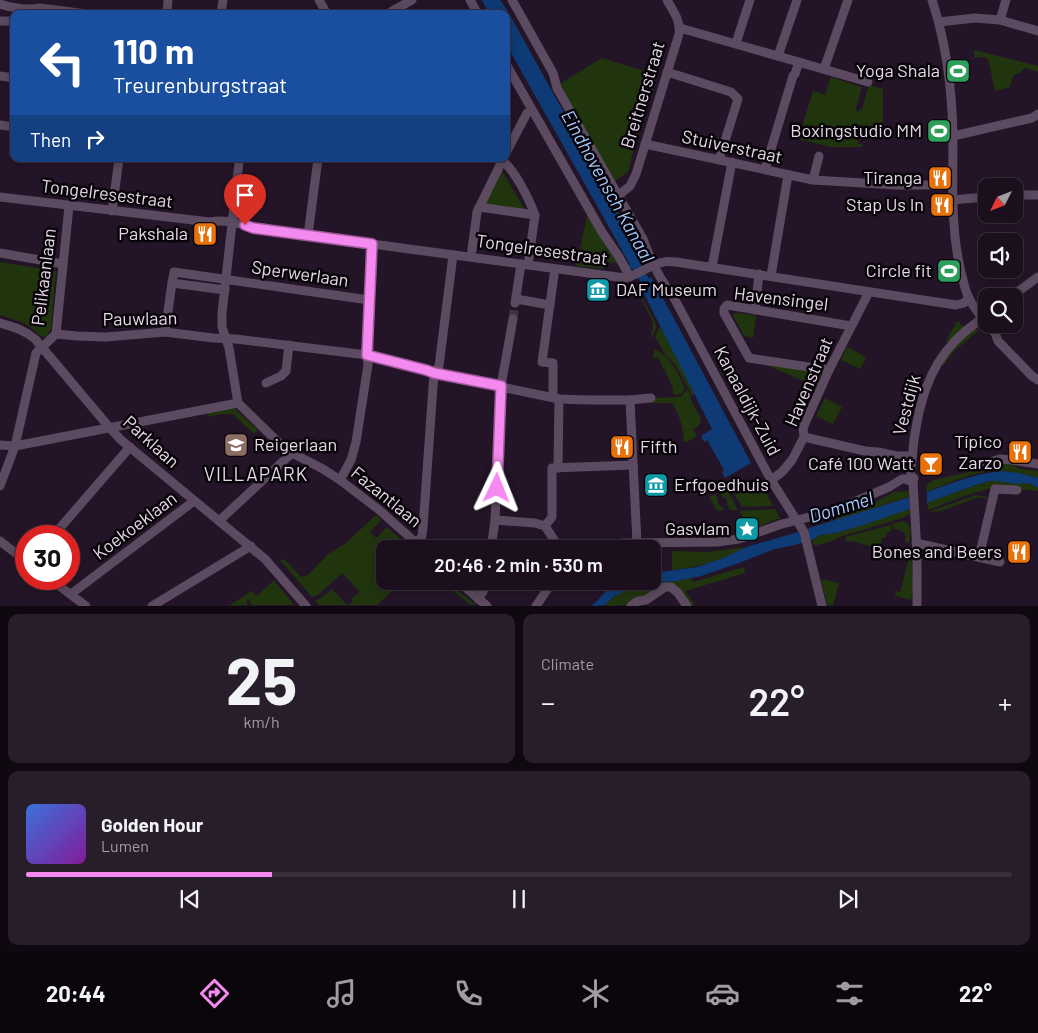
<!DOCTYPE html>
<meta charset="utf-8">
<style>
body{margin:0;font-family:Barlow,sans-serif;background:#281d2a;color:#f1f3f6;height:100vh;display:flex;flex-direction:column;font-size:19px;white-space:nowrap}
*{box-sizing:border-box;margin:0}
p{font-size:16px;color:#a09ca4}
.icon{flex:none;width:28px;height:28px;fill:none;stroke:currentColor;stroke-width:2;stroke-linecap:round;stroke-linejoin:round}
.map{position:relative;height:606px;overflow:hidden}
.details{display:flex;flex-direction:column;gap:8px;padding:8px;background:#0f0810;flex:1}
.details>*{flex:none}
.hud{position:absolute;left:10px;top:10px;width:500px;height:152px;border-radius:10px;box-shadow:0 2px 12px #0003,0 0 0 1px #392f3b;background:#1a4fa0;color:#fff;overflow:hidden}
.needle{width:32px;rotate:228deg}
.fabs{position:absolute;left:978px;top:178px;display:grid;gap:10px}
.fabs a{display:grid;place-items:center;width:45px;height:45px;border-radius:10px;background:#1b0f1d;box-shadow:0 2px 12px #0003,0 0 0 1px #392f3b;font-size:25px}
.speed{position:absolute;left:15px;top:525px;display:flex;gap:10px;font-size:25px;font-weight:700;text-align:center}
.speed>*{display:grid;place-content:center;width:65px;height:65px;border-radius:50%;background:#1b0f1d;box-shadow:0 2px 12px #0003,0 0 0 1px #392f3b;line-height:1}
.speed .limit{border:8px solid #d22;background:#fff;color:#111}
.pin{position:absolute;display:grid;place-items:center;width:42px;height:42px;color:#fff;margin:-51px -21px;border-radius:50% 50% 50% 0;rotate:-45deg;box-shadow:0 0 5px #0007}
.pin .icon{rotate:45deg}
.me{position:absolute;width:55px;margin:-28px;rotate:2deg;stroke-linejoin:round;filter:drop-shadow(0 0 4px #0008)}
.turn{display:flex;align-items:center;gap:18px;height:105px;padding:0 20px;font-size:22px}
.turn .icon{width:65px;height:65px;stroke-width:2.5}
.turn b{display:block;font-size:35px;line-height:42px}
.then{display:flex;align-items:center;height:48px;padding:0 20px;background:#0003;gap:10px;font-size:19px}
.big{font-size:38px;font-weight:600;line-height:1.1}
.details .card{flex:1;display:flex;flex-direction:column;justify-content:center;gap:8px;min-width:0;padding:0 18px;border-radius:10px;background:#281d2a}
.details .dial{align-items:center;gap:0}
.dial b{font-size:65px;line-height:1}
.song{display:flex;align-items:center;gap:15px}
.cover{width:60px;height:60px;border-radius:8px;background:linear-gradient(135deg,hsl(220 70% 55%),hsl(290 70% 35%))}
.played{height:5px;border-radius:2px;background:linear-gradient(90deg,#f489ef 25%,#392f3b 25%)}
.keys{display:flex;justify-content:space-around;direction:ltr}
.heat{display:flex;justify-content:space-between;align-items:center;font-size:28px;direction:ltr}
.details .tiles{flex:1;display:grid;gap:8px;grid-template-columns:1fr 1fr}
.card:last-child{grid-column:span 2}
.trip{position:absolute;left:376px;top:540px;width:285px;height:50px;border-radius:10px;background:#1b0f1d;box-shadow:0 2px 12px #0003,0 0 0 1px #392f3b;font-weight:600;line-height:50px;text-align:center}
.menu{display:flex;height:80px;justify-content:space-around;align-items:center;background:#0b060c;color:#a09ca4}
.menu .icon{width:35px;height:35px}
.menu .current{color:#f489ef}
.menu b{font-size:22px;color:#f1f3f6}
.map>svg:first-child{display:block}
</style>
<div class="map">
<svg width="1038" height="606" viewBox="0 0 1038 606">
<rect width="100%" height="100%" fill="#241427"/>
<g fill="#20350e">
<polygon points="974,50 1038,66 1038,72 1025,68 1023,69 1019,74 1014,74 1010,87 995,91 988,59 984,57 975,58"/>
<polygon points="602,58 657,75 635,144 628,172 615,181 609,177 559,85 561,83"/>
<polygon points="831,77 862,87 856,109 857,112 862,109 869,85 883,89 883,135 873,135 870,137 858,137 858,144 862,144 862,147 831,147 798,139 813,91 825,95"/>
<polygon points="501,169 525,210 483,204"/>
<polygon points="589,216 607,248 618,263 603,262 604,269 576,266 587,217"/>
<path d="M0 262 56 271 51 329 46 337 40 336C28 322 18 321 0 315Z"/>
<polygon points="636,285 657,326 651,340 653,322 635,286"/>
<polygon points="735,313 754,315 756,318 753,338 744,336 734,317 733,315"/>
<polygon points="957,321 960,322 960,324 965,327 949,344 946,341"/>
<polygon points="660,326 695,394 692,396 676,366 665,354 655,336"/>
<polygon points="975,327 978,331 954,351 943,366 940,364 947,355"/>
<polygon points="847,347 866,357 860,369 841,360"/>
<path d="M654 349C668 354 679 373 684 387V390L681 394 673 395V387L658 357 653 359Z"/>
<polygon points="767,365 820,371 822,375 817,387"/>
<path d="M686 390 688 391 691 397 690 398 701 419C701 425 698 427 693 429L697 436 687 442H684C682 423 681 419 672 403H650V398L678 397 682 396Z"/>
<polygon points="825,398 842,407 833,424 816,416"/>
<polygon points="232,406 258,430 254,434 233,414 221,414 209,417 207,410"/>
<polygon points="893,459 897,460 901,462 892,474 887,467"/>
<path d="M1007 463H1010L1020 469 1038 471V478C1026 475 1015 472 1003 471 978 469 950 483 927 492L926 485 934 480Z"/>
<polygon points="989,481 997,481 1018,484 1024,483 1031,484 1038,488 1038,491 995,487 967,495 928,510 927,502"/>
<polygon points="760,483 773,506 742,507 729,485 731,484"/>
<polygon points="726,488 738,510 730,510 727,504 727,499 723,497 719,492"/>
<polygon points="909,491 909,497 837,520 836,518 866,507 894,492"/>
<polygon points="715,494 718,499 718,504 722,507 724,510 717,511 709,497"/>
<polygon points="976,495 987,497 987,499 979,497 941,511 928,512"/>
<polygon points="775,509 780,518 779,519 777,519 750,530 739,511"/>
<polygon points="910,509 910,514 902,518 840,537 835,540 814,546 812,540 820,535 836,533"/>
<polygon points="376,515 381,520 370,532 376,538 387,527 412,549 385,549 385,581 395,581 399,585 377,605 319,605 315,601 324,596 332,589 346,604 349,605 353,602 351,599 360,592 342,573 318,595 312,597 280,560 283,559 286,561 301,577 308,575 328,554 346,543"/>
<path d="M903 521C913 524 911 535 909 543L905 542 906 536C903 531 900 529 894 529L892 524Z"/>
<polygon points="891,525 892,530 887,533 885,538 882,537 880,549 852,541 846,542 845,537"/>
<path d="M745 547C723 561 699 567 672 570V551L707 552Z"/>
<polygon points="907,552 911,553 913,586 911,600 895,596 896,591 900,592 910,554"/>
<path d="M744 567 745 573 685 591 695 605H691L676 587 628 605 605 606C626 579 662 585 691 578L693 582Z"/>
<polygon points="821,579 839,583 833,605 827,605"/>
<polygon points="274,580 294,605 252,605 250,601 247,599 247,605 229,606 251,591 257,596"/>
<polygon points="450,584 476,605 471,605 469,604 447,586"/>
</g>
<g fill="#0e3b75">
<polygon points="482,0 500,0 506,8 640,250 640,255 644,260 640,263 649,279 651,277 656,285 751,463 725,478 722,472 724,470 707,440 704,442 701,436 712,429 639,284 641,283 632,268 630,268 629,263 614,236 506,44 506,14 489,14"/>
<path d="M1001 471 1018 473 1038 478V488L1031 484 1024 483 1018 484 997 481H989L973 486 904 511 863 525 836 533 820 535 812 540 795 545 775 549 739 563 701 576 677 581 647 583 637 585 613 597 605 605 592 606 609 588 622 581H652L653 573 697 567 726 557 746 547 809 529V528C848 516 888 504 927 492 953 483 973 474 1001 471Z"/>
</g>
<polygon fill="#241427" points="927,492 927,503 910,509 909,496"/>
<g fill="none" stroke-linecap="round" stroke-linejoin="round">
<polyline stroke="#413244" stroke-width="9" stroke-dasharray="9 4.5" stroke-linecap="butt" points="513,319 515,303"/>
<g stroke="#5c4a60" stroke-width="9">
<polyline points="319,0 327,14"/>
<polyline points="470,0 478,14"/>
<path d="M512 0 553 73 557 88 643 239C650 259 660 280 673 296L771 480 804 532 822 606"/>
<path d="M932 0C946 42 952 91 953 135 953 183 950 230 962 276 964 283 965 291 969 298 973 307 980 315 986 323"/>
<path d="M0 4C12 8 28 10 40 8L87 14"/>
<polyline points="167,14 168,0"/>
<polyline points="221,14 223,0"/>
<polyline points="387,14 412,0"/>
<polyline points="1000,20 1006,0"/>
<polyline points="0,21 14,21"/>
<polyline points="939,22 975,18 1000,20 1038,31"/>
<polyline points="680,28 868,82"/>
<polyline points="736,43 750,0"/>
<polyline points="778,56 797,0"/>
<polyline points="506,64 602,232 619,257 630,277"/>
<polyline points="824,69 848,0"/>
<polyline points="667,72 731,92 738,99 719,160"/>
<polyline points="0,76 14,78"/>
<polyline points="0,125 14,127"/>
<polyline points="953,136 1032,118 1038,114"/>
<polyline points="645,144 813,180 896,185 952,185"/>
<polyline points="506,153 527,113"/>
<polyline points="238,159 239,162 222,313 222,327 229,348 238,403 280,444 292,453 323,469 340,480 378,509 423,549"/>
<polyline points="765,169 793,76 795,74 799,62"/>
<polyline points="813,180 819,156"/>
<path d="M619 195 630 186 636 174 679 34C681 21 673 11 667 0"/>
<polyline points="1014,195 1038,195"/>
<polyline points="0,197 210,222 213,224"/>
<polyline points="952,200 986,197"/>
<polyline points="479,207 535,215"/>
<polyline points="112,211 119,159"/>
<path d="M210 222C224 219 240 223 253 228L625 278C639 275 650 264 664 262 668 261 672 262 676 262L956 305 964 303 969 298"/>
<polyline points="308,235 318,159"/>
<polyline points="0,253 63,264"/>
<path d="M471 257 477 212 502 161C514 168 530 201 535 215L528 265"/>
<polyline points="712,267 732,162"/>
<polyline points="771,276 788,175"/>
<polyline points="225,290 172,283 174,272 369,300"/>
<polyline points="1012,296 1038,277"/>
<polyline points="516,299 550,305"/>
<polyline points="515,303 521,264"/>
<polyline points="755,310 759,274"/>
<path d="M0 323C13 327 25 330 35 339L109 427 121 440 265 559 306 606"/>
<polyline points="987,324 995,333 998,341 1032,376 1038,380"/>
<polyline points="165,332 172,283"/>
<polyline points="56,334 77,336 106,337 165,332 213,338 236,339 367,355 426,370 434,373 559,399 589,400 630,400 651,398"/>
<polyline points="829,370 749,358 724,313 724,309 727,305 851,326"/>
<polyline points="266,383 281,376 286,371 289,345"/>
<polyline points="553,397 553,363 542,362 554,275"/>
<polyline points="630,400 637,543"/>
<polyline points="804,437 865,451 878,452 897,456 912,456"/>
<polyline points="0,445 15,446 238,403"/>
<polyline points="984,464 1000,459 1011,460 1038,464"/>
<polyline points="558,468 559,399"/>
<polyline points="914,478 913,482 917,553 917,606"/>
<polyline points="340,480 351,460 356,442 368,365 367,355 372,244"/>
<polyline points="771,480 782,472 792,460 804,437 803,428 829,370 869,292"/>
<path d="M913 482C909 474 911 468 912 459 913 453 913 447 914 440 919 405 928 369 954 342 963 332 975 324 986 315"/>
<polyline points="0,486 15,446 36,353 56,334 69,206"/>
<polyline points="495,520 535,523 545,526 560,549"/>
<polyline points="219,521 292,453"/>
<polyline points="545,526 552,517 552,468 633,465"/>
<polyline points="53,536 130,447"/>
<polyline points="0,541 26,561"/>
<polyline points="417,543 422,536 423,528 434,373 439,366 453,255"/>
<polyline points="916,543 1000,562"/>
<polyline points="491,549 495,520 501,386 513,319"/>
<polyline points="593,549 601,546 624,543 718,542 739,539 782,524 833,511 889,487 902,479 905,479 913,482"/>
<polyline points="979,557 995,489 1017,490"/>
<polyline points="50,579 86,606"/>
<polyline points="458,581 487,606"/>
<polyline points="71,594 194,501"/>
<polyline points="478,599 483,592 485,581"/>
<polyline points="152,606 251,546"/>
<polyline points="536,606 553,581"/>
<polyline points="631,606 638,601 646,600 665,587 671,587 678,593 687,606"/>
</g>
</g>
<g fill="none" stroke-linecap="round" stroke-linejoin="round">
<defs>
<polyline id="route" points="245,225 253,228 372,244 367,355 426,370 434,373 501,386 497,488"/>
</defs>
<use href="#route" stroke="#9f599b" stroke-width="12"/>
<use href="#route" stroke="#f489ef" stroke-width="9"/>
</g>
<defs>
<symbol id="stadium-square" viewBox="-11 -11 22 22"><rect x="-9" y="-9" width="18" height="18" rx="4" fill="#2e9e5b" stroke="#09040a"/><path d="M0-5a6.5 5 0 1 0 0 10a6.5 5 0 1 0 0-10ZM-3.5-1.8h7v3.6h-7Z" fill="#fff"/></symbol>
<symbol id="restaurant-square" viewBox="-11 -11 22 22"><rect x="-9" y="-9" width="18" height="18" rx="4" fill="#e8710a" stroke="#09040a"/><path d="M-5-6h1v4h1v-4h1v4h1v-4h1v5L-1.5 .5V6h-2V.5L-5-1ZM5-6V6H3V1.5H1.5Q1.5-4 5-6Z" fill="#fff"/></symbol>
<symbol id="museum-square" viewBox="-11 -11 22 22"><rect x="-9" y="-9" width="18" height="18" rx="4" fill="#0f9aa8" stroke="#09040a"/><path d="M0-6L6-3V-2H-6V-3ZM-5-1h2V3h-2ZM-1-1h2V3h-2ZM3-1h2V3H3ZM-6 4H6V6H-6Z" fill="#fff"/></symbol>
<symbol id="school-square" viewBox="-11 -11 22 22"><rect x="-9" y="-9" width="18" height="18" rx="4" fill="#8d6e63" stroke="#09040a"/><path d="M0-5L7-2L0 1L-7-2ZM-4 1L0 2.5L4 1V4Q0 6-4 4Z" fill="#fff"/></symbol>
<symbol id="bar-square" viewBox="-11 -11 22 22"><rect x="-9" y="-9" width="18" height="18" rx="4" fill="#e8710a" stroke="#09040a"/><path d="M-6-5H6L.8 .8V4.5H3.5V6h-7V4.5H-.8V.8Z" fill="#fff"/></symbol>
<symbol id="sight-square" viewBox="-11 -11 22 22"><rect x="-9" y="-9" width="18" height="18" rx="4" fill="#0f9aa8" stroke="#09040a"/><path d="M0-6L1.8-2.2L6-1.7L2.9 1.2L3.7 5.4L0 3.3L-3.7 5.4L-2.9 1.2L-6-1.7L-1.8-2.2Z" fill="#fff"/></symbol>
</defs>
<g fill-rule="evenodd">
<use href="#stadium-square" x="944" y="57" width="28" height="28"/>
<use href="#stadium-square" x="925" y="117" width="28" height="28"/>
<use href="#restaurant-square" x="926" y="164" width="28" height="28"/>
<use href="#restaurant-square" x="928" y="191" width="28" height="28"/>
<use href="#restaurant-square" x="191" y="220" width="28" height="28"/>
<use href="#stadium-square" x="935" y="257" width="28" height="28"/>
<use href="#museum-square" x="584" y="276" width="28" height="28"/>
<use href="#school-square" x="222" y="431" width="28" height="28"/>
<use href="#restaurant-square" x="608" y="433" width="28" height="28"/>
<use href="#restaurant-square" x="1006" y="438" width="28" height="28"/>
<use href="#bar-square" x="917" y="450" width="28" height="28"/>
<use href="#museum-square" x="642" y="471" width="28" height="28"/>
<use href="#sight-square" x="733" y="515" width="28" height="28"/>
<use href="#restaurant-square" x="1005" y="538" width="28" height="28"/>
</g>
<g text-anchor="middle" stroke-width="5" stroke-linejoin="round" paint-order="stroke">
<g font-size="18" fill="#e4d9e6" stroke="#09040a" text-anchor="end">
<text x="940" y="77">Yoga Shala</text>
<text x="922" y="137">Boxingstudio MM</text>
<text x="922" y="184">Tiranga</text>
<text x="924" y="211">Stap Us In</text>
<text x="188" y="240">Pakshala</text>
<text x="932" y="277">Circle fit</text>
<text x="616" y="296" text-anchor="start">DAF Museum</text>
<text x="1002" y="448">Típico<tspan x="1002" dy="21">Zarzo</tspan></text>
<text x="254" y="451" text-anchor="start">Reigerlaan</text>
<text x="640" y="453" text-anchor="start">Fifth</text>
<text x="914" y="470">Café 100 Watt</text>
<text x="674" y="491" text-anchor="start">Erfgoedhuis</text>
<text x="730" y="535">Gasvlam</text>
<text x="1002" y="558">Bones and Beers</text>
</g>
<g font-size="18" fill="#e4d9e6" stroke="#09040a">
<text transform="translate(643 95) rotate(-73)" y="6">Breitnerstraat</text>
<text transform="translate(732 147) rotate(12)" y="6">Stuiverstraat</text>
<text transform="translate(107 194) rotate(7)" y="6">Tongelresestraat</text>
<text transform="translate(542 250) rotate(8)" y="6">Tongelresestraat</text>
<text transform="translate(300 274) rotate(8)" y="6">Sperwerlaan</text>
<text transform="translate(44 277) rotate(-83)" y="6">Pelikaanlaan</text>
<text transform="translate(781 299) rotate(7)" y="6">Havensingel</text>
<text transform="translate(140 319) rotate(-1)" y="6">Pauwlaan</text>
<text transform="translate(809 382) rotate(-67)" y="6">Havenstraat</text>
<text transform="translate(747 401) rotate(62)" y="6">Kanaaldijk-Zuid</text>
<text transform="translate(907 405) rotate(-75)" y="6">Vestdijk</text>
<text transform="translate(151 442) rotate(42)" y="6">Parklaan</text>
<text transform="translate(386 497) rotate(39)" y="6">Fazantlaan</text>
<text transform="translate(135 526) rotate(-37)" y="6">Koekoeklaan</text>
</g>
<g font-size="19" font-style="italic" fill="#a5cafe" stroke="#09040a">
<text transform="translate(608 186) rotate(61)" y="7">Eindhovensch Kanaal</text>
<text transform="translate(841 507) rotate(-17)" y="7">Dommel</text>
</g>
<g font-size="19" letter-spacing="1" fill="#e4d9e6" stroke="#09040a">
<text x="256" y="481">VILLAPARK</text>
</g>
</g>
</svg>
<div class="fabs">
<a><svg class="needle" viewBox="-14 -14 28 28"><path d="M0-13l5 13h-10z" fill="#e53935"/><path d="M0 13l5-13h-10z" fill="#a09ca4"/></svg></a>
<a><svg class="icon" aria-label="sound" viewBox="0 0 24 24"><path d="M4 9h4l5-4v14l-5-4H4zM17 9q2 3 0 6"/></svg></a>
<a><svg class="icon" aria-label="search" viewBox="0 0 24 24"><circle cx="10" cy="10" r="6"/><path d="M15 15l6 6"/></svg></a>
</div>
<div class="speed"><div class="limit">30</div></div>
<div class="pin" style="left:245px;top:225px;background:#d93025"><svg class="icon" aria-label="arrive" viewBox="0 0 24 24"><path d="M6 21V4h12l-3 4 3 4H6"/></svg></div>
<svg class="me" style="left:497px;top:488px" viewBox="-20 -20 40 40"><path d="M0-17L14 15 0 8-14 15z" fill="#f489ef" stroke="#fff" stroke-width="4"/></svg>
<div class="trip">20:46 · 2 min · 530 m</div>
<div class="hud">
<div class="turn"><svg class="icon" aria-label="left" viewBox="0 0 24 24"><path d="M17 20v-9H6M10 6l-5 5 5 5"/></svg><div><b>110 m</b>Treurenburgstraat</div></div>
<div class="then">Then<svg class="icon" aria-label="right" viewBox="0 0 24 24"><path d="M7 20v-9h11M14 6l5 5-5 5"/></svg></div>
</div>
</div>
<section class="details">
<div class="tiles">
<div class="card dial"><b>25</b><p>km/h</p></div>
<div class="card"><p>Climate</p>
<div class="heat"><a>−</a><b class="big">22°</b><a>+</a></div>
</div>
<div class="card">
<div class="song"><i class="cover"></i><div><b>Golden Hour</b><p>Lumen</p></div></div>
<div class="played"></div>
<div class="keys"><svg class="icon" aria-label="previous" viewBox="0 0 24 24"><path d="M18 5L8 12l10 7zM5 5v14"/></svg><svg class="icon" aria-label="pause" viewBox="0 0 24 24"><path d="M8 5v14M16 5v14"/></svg><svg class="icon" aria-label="next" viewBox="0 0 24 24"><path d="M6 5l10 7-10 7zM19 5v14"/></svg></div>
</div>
</div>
</section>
<nav class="menu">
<b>20:44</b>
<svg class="icon current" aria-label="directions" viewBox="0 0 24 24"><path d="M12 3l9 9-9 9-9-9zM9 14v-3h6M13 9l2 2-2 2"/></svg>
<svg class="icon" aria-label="music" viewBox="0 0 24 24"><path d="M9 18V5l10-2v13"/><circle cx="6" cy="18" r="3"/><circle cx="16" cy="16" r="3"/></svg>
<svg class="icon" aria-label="phone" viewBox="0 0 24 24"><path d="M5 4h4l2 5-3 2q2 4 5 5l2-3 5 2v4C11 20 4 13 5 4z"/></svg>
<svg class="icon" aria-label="climate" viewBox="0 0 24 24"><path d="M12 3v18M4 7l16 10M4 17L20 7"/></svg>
<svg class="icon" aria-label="car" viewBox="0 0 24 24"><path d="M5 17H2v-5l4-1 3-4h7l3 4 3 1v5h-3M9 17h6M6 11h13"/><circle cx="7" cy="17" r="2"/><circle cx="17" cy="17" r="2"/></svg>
<svg class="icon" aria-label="filters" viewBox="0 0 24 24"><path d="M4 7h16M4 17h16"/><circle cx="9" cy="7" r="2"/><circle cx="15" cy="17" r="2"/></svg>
<b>22°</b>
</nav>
